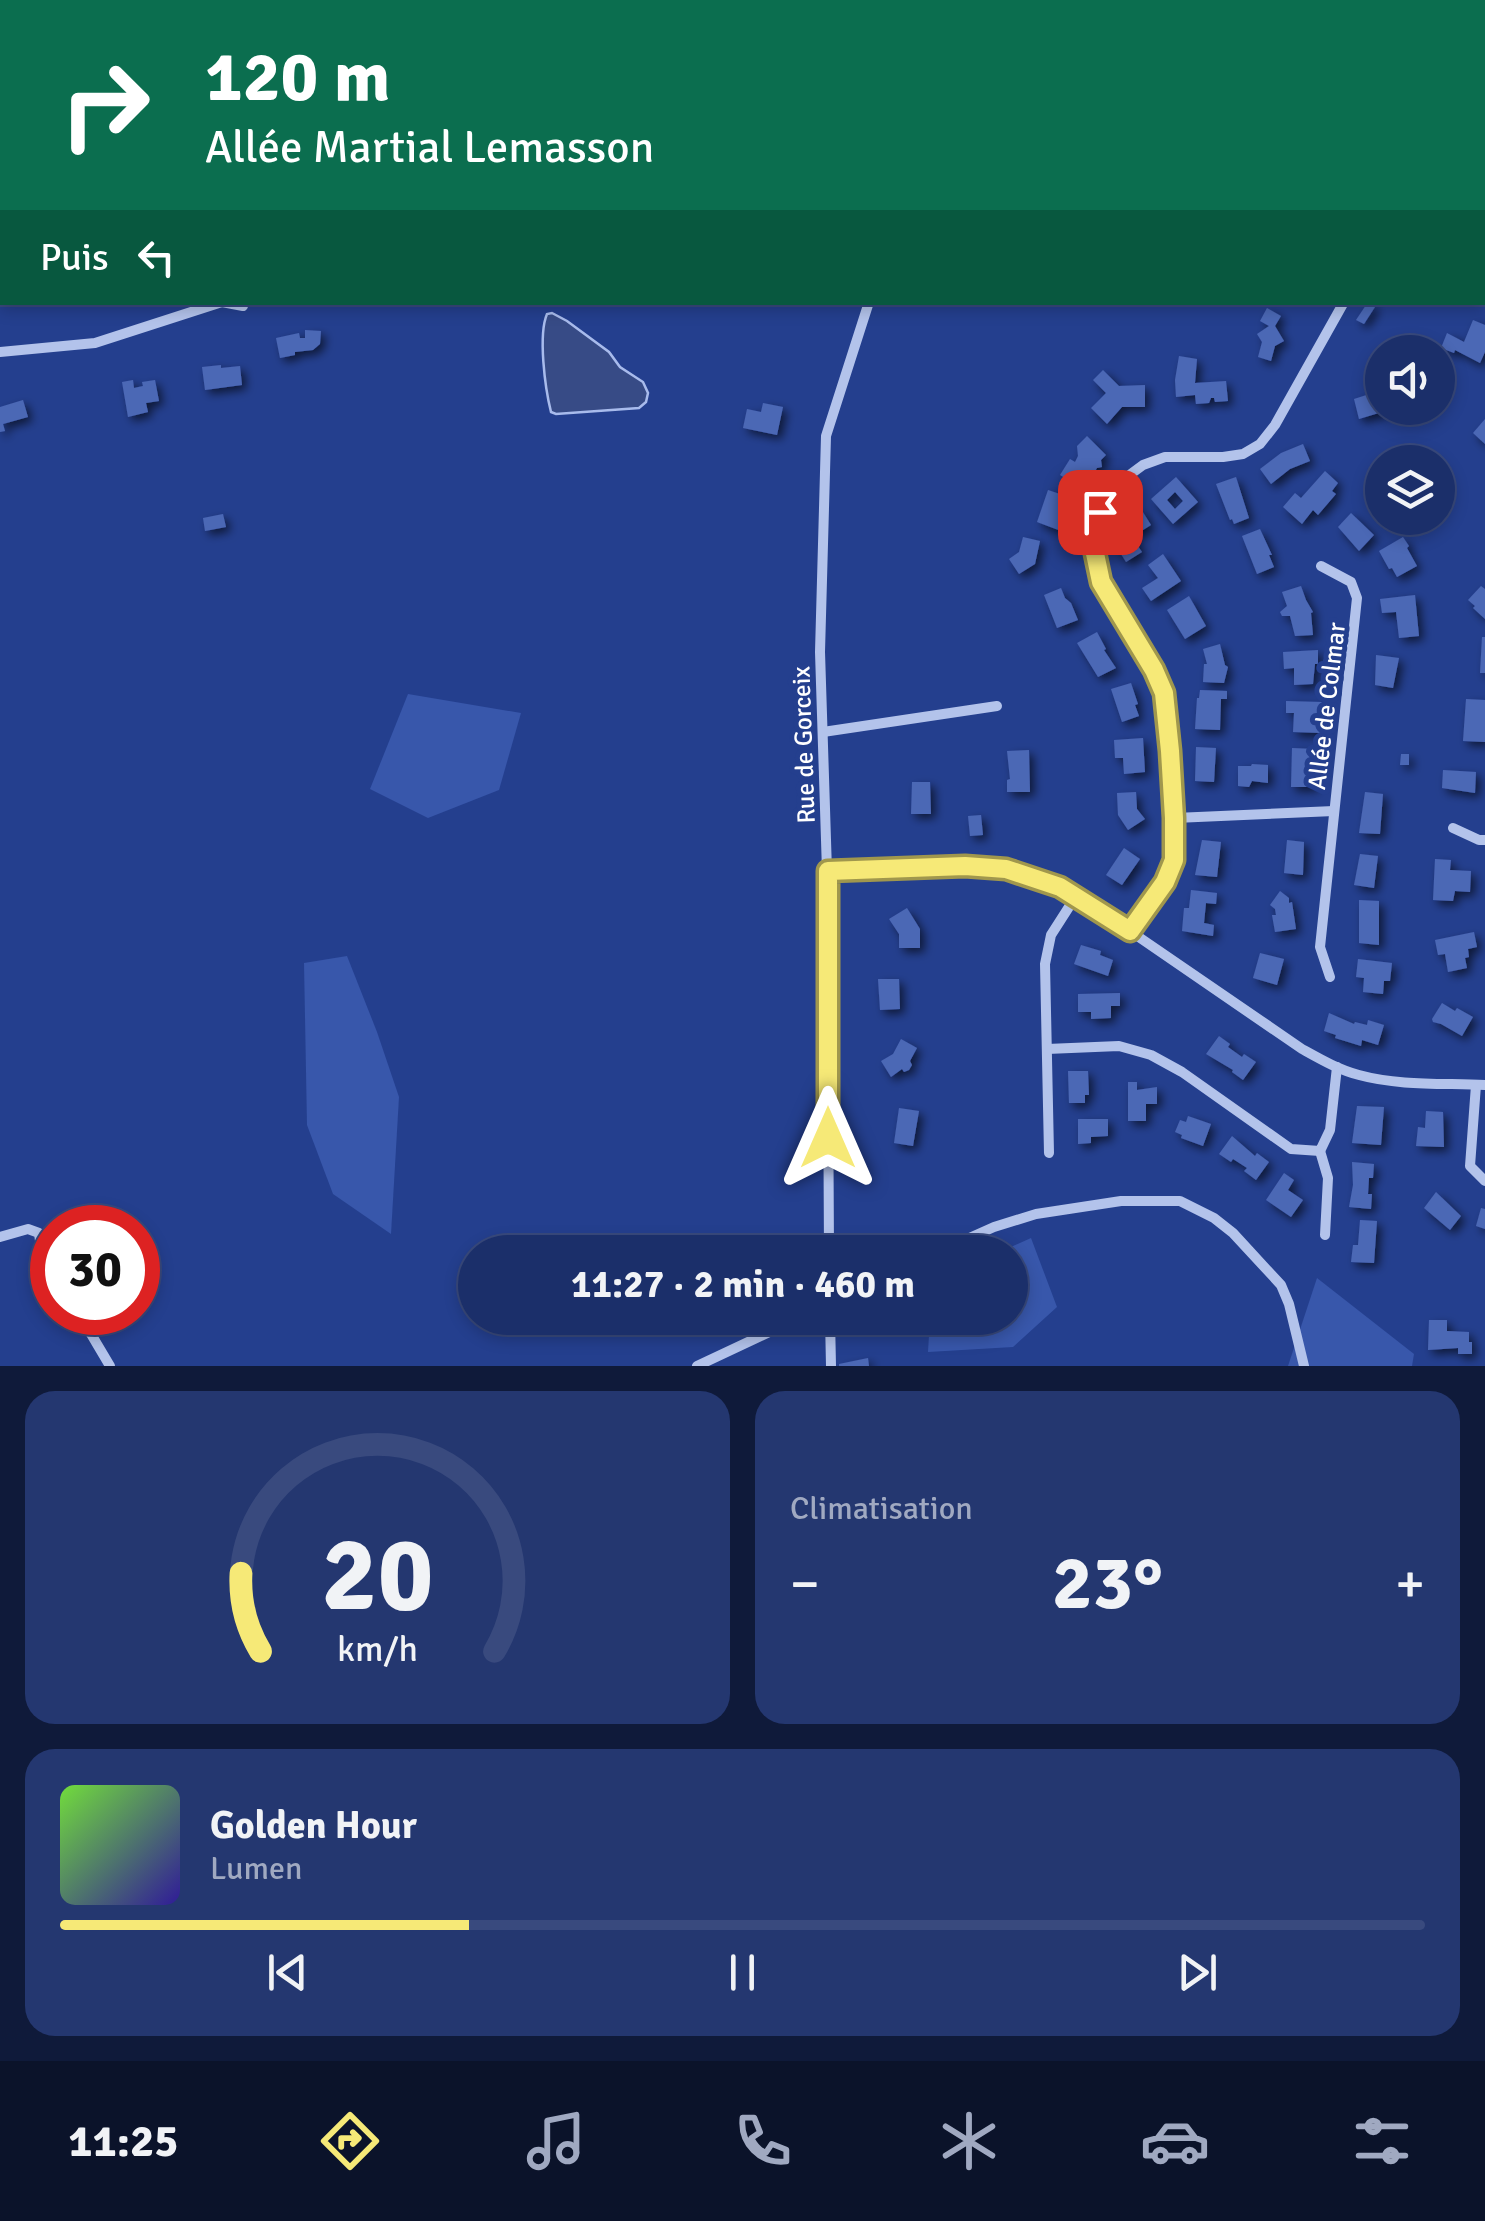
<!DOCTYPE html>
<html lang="fr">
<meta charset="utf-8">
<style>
body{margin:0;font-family:Signika,sans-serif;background:#243770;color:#f1f3f6;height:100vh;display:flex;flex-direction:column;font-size:38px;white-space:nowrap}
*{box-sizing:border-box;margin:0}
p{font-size:32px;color:#a0a9c1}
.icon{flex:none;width:55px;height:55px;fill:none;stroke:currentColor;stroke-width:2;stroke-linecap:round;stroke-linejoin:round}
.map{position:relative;height:1366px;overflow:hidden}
.side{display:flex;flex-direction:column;gap:25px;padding:25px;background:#0f1a3a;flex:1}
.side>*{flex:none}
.hud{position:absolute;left:0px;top:0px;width:1485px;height:305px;box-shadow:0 5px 15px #0003,0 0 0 2px #394a7e;background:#0b6e4f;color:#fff;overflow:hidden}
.controls{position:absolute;left:1365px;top:335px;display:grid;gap:20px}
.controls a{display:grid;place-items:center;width:90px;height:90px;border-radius:50%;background:#1b2f6a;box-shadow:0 5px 15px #0003,0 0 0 2px #394a7e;font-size:50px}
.speed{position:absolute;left:30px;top:1205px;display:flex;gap:20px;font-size:50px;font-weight:700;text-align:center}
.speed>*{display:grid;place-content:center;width:130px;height:130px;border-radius:50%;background:#1b2f6a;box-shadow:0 5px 15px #0003,0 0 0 2px #394a7e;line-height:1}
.speed .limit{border:15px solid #d22;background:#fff;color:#111}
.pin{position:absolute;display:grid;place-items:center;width:85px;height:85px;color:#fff;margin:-42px;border-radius:20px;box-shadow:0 5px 15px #0006}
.me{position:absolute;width:110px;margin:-55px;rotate:0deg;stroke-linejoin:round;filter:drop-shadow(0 0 8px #0008)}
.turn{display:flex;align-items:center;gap:35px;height:210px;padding:0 40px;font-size:45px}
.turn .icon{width:130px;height:130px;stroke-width:2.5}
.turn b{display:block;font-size:70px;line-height:85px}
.then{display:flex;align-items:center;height:95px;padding:0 40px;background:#0003;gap:20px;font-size:38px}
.big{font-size:75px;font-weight:700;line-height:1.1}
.side .card{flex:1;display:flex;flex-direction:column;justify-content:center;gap:15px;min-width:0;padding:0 35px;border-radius:30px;background:#243770}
.side .dial{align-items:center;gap:0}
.dial svg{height:260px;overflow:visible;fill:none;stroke:#394a7e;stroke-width:7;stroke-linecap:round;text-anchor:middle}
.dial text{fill:#f1f3f6;stroke:none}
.song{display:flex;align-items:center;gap:30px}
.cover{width:120px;height:120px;border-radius:15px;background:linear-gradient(135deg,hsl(100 70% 55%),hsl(250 70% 35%))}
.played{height:10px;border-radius:5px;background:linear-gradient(90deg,#f6e977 30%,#394a7e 30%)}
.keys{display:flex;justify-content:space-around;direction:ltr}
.heat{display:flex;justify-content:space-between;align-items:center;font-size:55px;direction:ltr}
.side .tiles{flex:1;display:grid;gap:25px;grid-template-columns:1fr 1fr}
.card:last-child{grid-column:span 2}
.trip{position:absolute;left:458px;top:1235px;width:570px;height:100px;border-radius:50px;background:#1b2f6a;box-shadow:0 5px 15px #0003,0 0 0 2px #394a7e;font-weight:700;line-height:100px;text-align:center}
.menu{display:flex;height:160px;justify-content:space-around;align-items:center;background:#0b132a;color:#a0a9c1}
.menu .icon{width:70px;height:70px}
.menu .current{color:#f6e977}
.menu b{font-size:45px;color:#f1f3f6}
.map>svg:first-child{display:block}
</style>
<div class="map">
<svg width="1485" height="1366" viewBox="0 0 1485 1366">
<defs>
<filter id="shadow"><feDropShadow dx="4.5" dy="4.5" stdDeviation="5" flood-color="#0009"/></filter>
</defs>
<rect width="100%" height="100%" fill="#243f8e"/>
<g fill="#3857ab">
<polygon points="408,694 521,713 499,790 428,818 370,789"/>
<polygon points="347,956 377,1032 399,1097 391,1234 333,1194 307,1125 304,963"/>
<polygon points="1031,1238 1057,1307 1013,1347 928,1352 930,1318 1010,1318 1010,1252 1000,1252"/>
<polygon points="1317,1278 1414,1354 1412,1366 1288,1366"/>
</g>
<path fill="#374b86" stroke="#a8bbec" stroke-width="2.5" d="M552 313 567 321 609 352 620 367 643 382 648 393 646 402 639 408 556 414 551 412C545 388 538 335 547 314Z"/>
<g fill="#4c68b5" fill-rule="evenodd" filter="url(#shadow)">
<polygon points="1368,302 1375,307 1364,324 1356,320"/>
<polygon points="1267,308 1281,316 1275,326 1284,341 1275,346 1271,361 1258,357 1262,342 1257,334 1269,326 1260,321"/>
<polygon points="1473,320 1485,325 1485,352 1480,363 1455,350 1454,353 1441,348 1447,333 1464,342"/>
<polygon points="305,330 321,331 320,344 313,350 295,352 295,355 280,358 276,338 299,333 300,338 305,338"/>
<polygon points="1179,356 1197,359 1195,383 1226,381 1228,401 1215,402 1214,398 1211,398 1209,403 1196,404 1195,395 1176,397 1175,380"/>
<polygon points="221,365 221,368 240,366 242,385 205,390 202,367"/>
<polygon points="1103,370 1119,386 1145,385 1145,407 1122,407 1107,424 1091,408 1106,393 1093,380"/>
<polygon points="133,380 134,388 143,386 142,382 155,380 159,401 146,403 148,412 128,417 122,382"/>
<polygon points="1382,390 1382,408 1392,409 1359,419 1354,399"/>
<polygon points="23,400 28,417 3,424 5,431 0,432 0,407"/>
<polygon points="763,403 783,407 777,435 743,428 747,409 761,412"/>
<polygon points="1485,419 1485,444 1473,433"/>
<polygon points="1087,436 1106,455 1101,460 1102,467 1097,468 1090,480 1080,487 1060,475 1070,459 1075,462 1078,456 1077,446"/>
<polygon points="1303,444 1310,461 1290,469 1271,484 1260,469 1281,453"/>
<polygon points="1325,471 1338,483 1332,491 1336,494 1318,515 1313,510 1302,524 1283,507 1295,493 1301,498"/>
<path d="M1176 477 1198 502 1173 524 1151 499ZM1175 492 1183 501 1175 509 1167 500Z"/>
<polygon points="1236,477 1249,518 1234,524 1232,519 1230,520 1216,484"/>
<polygon points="1048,490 1072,498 1061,531 1037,522"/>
<polygon points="1141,509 1151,525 1132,537 1142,552 1126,562 1116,546 1120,522"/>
<polygon points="1351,513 1374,535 1359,551 1338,527"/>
<polygon points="223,514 226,527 205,531 203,518"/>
<polygon points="1260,529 1272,555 1269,555 1274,567 1257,574 1242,536"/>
<polygon points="1023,537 1040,541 1035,564 1019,574 1009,559 1019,552"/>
<polygon points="1403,537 1409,546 1407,548 1417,566 1397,577 1392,568 1389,569 1379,551"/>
<polygon points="1163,554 1181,581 1151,601 1142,588 1158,578 1148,565"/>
<polygon points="1301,586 1306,600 1313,612 1311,613 1313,635 1295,636 1290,616 1282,616 1280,612 1287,606 1282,592"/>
<polygon points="1481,586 1485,589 1485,619 1473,608 1475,606 1468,600"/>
<polygon points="1061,588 1065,598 1071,603 1078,620 1057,628 1044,595"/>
<polygon points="1415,595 1419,636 1399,638 1396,612 1382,613 1380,599"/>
<polygon points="1189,596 1206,626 1185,639 1167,610"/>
<polygon points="1097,632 1106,649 1104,650 1116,668 1098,677 1077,643"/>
<polygon points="1482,637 1485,637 1485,673 1480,673"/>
<polygon points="1220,644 1225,665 1228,667 1224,683 1203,682 1204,664 1207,664 1203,649"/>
<polygon points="1318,650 1318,664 1315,664 1313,684 1294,685 1294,668 1284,669 1283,652"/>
<polygon points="1376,655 1399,658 1393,688 1375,685"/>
<polygon points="1131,683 1138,704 1135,705 1139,716 1122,722 1111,689"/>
<polygon points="1200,690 1227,691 1227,699 1221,699 1220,730 1195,729 1197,698 1199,698"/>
<polygon points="1466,699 1485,700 1485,742 1463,741"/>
<polygon points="1286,701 1322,702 1321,733 1293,732 1294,713 1286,713"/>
<polygon points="1143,738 1145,772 1124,774 1123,758 1115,758 1114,740"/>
<polygon points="1196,747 1216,748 1214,782 1195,781"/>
<polygon points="1292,748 1315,749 1314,787 1291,787"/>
<polygon points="1029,750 1030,792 1007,792 1007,780 1010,779 1007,751"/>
<polygon points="1401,754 1409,754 1409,765 1400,765"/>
<polygon points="1252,764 1268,765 1268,783 1252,781 1249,787 1238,786 1238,766 1251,766"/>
<polygon points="1443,770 1476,772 1475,793 1442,788"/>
<polygon points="912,782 930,782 931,814 911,814"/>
<polygon points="1136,792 1137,809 1145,819 1128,830 1118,815 1117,793"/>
<polygon points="1365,792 1383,794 1380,834 1359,833"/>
<polygon points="981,815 983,835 970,836 968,816"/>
<polygon points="1202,840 1221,842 1217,877 1195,875"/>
<polygon points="1287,840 1304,842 1303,875 1284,873"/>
<polygon points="1124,848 1140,859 1122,885 1106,875"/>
<polygon points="1360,854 1378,856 1374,888 1354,885"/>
<polygon points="1435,859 1451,860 1450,870 1471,871 1470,892 1455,891 1453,901 1433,900"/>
<polygon points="1191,890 1217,893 1216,904 1206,903 1204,923 1214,925 1213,936 1182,931 1184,908 1189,908"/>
<polygon points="1280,891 1289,898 1289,903 1292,902 1296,929 1275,932 1272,915 1276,915 1275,909 1270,905"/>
<polygon points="1359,900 1379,901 1379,945 1359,943"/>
<polygon points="907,908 920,929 920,948 899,948 899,934 889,919"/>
<polygon points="1474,932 1477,947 1468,949 1469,957 1465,958 1467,968 1448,972 1445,954 1438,955 1435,940"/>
<polygon points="1081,945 1101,951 1100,955 1113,960 1108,976 1074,964"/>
<polygon points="1260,953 1284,959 1277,985 1253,978"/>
<polygon points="1358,959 1392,963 1390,981 1384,981 1383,994 1363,992 1364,978 1356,977"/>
<polygon points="878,979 899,979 900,1009 880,1010"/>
<polygon points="1120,993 1120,1006 1111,1006 1111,1018 1091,1019 1091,1012 1078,1012 1078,994"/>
<polygon points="1442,1003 1455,1011 1457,1008 1473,1017 1462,1036 1441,1024 1433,1022 1432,1019"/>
<polygon points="1329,1013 1354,1024 1355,1022 1367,1025 1368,1020 1384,1025 1378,1045 1362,1040 1361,1046 1335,1038 1336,1035 1324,1031"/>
<polygon points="1219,1036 1230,1044 1228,1047 1242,1057 1244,1054 1256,1062 1243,1080 1232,1072 1233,1070 1206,1054"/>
<polygon points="901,1039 917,1048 910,1061 912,1065 909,1070 904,1072 902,1069 891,1077 881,1061 893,1054"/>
<polygon points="1068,1071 1088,1071 1089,1095 1085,1095 1085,1103 1069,1103"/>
<polygon points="1128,1082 1137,1082 1137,1090 1157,1087 1157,1104 1146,1104 1146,1121 1128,1121"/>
<polygon points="1357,1106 1384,1107 1381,1145 1352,1143"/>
<polygon points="899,1108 919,1111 913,1146 894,1143"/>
<polygon points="1426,1111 1443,1112 1444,1147 1416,1146 1418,1127 1425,1128"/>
<polygon points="1188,1116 1211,1124 1203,1146 1181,1138 1182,1135 1175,1132 1180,1120 1186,1122"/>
<polygon points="1078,1119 1108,1119 1108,1136 1091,1137 1091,1143 1078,1144"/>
<polygon points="1232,1136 1255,1156 1257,1153 1269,1162 1256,1180 1244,1171 1247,1168 1233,1159 1231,1162 1219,1154"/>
<polygon points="1352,1162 1374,1164 1373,1178 1369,1178 1368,1194 1372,1194 1371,1209 1349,1207 1353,1185"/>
<polygon points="1284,1173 1294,1180 1288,1190 1303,1200 1291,1217 1266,1200"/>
<polygon points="1436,1192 1461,1216 1450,1230 1424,1208"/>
<polygon points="1481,1208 1485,1209 1485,1229 1476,1226"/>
<polygon points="1360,1220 1377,1221 1374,1263 1351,1262 1353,1245 1358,1245"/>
<polygon points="1429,1320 1447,1320 1447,1331 1469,1332 1469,1342 1472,1342 1472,1354 1458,1354 1458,1348 1428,1350"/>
<polygon points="868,1358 869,1366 839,1366 839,1364"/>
</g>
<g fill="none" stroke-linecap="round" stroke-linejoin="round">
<g stroke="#b3c3eb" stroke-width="10">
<polyline points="307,0 307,2"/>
<polyline points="1071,0 1078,2"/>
<polyline points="1442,0 1446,2"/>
<polyline points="915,2 915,0"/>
<polyline points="1354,2 1354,0"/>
<polyline points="0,93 2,93"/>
<polyline points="1482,270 1485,273"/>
<polyline points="222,302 243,306"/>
<polyline points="0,352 95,343 222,302"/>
<polyline points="1321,566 1351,582 1357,598 1320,947 1330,977"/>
<polyline points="823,732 997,706"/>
<polyline points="1175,818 1334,811"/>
<polyline points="1453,828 1479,840 1485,840"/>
<path d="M827 871 965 866 1007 869 1033 877 1060 887 1130 931 1302 1049C1320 1059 1339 1070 1359 1075 1399 1086 1444 1083 1485 1085"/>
<polyline points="1130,931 1165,882 1173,861 1175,818 1164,693 1154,670 1101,582 1093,544 1100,512 1120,482 1143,465 1165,457 1223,457 1243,454 1260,444 1275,425 1344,302"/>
<polyline points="1047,1049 1119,1046 1151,1055 1182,1072 1291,1149 1320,1151 1330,1130 1337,1067"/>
<polyline points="1476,1085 1470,1166 1485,1181"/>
<polyline points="1320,1151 1328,1178 1325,1235"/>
<polyline points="1049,1153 1045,964 1051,935 1076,896"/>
<polyline points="0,1237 28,1229 39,1233 42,1256 52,1273"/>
<polyline points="829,1252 827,871 820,652 826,436 869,302"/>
<polyline points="938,1252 994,1227 1036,1214 1121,1201 1180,1201 1214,1218 1233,1233 1281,1285 1289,1304 1304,1366"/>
<polyline points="78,1312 110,1366"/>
<polyline points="830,1318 831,1366"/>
<polyline points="697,1366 799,1318"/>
</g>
</g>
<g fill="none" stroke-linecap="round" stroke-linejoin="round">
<defs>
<polyline id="route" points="828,1138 828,871 965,866 1006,869 1060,887 1130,931 1165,882 1174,860 1174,818 1170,751 1164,693 1154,670 1101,582 1093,544 1100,512"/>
</defs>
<use href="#route" stroke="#a0974d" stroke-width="25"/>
<use href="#route" stroke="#f6e977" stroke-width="18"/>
</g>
<g text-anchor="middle" stroke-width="10" stroke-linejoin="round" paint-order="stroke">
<g font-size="25" fill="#fff" stroke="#243f8e">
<text transform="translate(1326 706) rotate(-83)" y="9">Allée de Colmar</text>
<text transform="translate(803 745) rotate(-92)" y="9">Rue de Gorceix</text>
</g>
</g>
</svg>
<div class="controls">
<a><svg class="icon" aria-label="sound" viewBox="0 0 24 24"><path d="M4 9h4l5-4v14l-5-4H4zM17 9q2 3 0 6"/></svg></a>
<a><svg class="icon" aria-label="layers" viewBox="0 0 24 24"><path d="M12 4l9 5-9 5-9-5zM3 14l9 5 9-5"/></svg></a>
</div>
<div class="speed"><div class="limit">30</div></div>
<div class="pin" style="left:1100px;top:512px;background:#d93025"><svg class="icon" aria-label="arrive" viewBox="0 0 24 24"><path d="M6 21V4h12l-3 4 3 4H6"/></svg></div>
<svg class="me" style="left:828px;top:1138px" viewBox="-20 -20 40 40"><path d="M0-17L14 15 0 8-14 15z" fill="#f6e977" stroke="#fff" stroke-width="4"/></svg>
<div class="trip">11:27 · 2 min · 460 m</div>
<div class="hud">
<div class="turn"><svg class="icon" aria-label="right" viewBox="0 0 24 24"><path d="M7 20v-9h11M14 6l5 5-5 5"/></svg><div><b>120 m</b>Allée Martial Lemasson</div></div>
<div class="then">Puis<svg class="icon" aria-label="left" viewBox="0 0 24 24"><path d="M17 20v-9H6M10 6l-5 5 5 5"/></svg></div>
</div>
</div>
<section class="side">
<div class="tiles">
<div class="card dial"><svg viewBox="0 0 100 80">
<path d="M14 69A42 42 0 1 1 86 69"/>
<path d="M14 69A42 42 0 0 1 8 45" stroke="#f6e977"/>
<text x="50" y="56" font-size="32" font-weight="700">20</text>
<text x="50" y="72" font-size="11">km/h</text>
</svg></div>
<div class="card"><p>Climatisation</p>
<div class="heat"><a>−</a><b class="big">23°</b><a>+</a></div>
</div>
<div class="card">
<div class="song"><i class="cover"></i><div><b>Golden Hour</b><p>Lumen</p></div></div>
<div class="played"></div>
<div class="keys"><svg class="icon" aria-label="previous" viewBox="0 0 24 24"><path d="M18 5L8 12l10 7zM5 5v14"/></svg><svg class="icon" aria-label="pause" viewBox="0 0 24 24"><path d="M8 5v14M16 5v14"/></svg><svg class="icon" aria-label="next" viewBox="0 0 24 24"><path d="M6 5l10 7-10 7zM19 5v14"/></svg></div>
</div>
</div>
</section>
<nav class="menu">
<b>11:25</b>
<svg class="icon current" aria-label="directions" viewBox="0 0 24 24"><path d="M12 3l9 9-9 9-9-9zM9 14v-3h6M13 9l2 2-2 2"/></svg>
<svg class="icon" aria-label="music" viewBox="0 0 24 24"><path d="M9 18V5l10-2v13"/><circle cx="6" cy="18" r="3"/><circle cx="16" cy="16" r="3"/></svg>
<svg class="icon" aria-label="phone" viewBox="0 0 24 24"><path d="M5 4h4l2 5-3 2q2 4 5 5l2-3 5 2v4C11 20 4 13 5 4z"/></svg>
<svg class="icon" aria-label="climate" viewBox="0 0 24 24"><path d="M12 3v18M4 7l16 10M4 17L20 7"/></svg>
<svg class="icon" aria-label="car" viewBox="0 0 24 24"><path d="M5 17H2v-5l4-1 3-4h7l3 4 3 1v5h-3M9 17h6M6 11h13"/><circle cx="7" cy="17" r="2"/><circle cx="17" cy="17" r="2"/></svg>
<svg class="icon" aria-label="filters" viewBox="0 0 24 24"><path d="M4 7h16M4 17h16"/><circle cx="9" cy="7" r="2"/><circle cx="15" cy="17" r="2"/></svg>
</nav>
